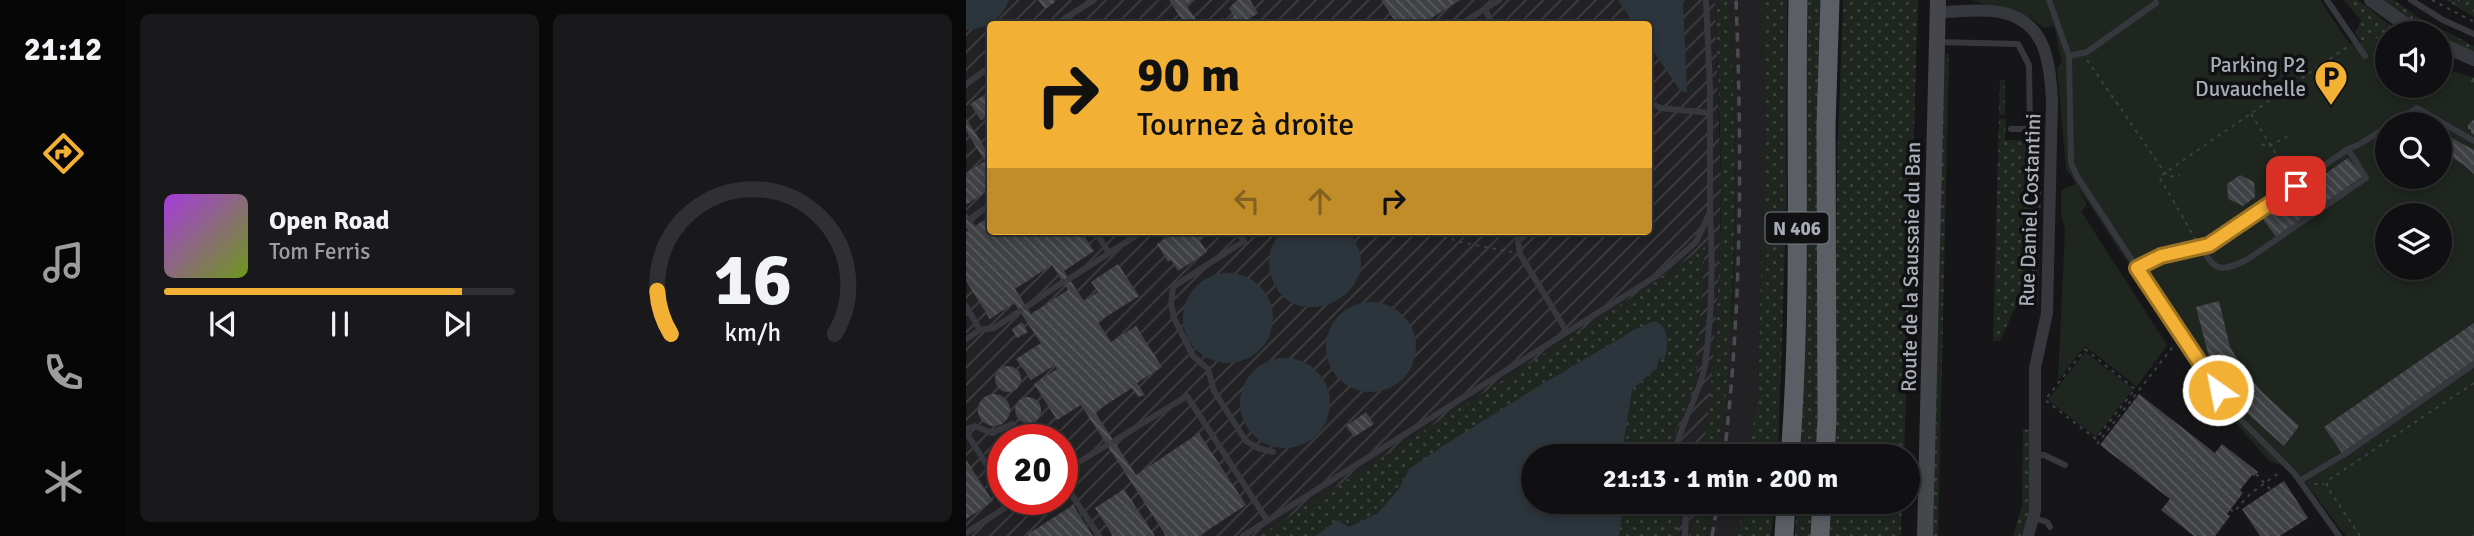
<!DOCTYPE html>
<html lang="fr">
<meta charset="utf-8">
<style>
body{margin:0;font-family:Signika,sans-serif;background:#19191b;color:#f1f3f6;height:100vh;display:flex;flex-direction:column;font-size:26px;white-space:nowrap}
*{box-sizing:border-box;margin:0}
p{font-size:23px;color:#9c9d9f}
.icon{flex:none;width:38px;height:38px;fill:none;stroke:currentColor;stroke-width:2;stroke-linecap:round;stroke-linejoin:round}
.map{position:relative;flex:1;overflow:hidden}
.details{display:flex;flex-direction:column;gap:14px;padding:14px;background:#09090a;width:840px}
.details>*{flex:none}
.guide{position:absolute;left:21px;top:21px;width:665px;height:214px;border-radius:7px;box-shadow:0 4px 10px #0003,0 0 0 2px #303032;background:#f2b134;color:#111;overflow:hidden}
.controls{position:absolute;left:1409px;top:21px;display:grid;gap:14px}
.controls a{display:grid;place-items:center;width:77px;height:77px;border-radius:50%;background:#101012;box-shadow:0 4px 10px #0003,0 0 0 2px #303032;font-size:35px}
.speed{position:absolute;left:21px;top:424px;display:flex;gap:14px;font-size:35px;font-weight:700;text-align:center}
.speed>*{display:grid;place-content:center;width:91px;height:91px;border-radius:50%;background:#101012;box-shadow:0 4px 10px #0003,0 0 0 2px #303032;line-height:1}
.speed .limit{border:10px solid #d22;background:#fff;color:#111}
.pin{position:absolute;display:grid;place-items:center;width:60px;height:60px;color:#fff;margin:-30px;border-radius:14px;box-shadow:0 4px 10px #0006}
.me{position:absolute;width:77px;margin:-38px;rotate:327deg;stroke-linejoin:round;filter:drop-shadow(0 0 5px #0008)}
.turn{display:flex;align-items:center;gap:24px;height:147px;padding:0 35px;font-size:32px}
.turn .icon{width:91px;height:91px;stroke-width:2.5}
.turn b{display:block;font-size:49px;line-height:60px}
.lanes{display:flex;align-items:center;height:66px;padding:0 35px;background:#0003;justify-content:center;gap:35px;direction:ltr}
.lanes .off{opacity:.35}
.details .card{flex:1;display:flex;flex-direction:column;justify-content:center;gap:10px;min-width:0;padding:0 24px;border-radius:10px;background:#19191b}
.details .dial{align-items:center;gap:0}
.dial svg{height:182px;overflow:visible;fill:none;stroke:#303032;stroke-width:7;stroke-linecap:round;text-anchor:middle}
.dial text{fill:#f1f3f6;stroke:none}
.song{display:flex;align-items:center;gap:21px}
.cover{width:84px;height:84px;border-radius:10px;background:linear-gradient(135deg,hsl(280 70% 55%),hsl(80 70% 35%))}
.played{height:7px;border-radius:4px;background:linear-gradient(90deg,#f2b134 85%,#303032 85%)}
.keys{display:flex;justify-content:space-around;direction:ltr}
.details .tiles{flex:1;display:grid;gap:14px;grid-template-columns:repeat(2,1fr)}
.trip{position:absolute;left:555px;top:444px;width:399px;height:70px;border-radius:35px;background:#101012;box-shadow:0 4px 10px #0003,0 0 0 2px #303032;font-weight:800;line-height:70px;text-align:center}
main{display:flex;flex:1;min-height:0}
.tabs{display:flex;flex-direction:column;width:126px;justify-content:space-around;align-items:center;background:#060607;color:#9c9d9f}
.tabs .icon{width:49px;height:49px}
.tabs .selected{color:#f2b134}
.tabs b{font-size:32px;color:#f1f3f6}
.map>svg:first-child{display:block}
</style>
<main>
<nav class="tabs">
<b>21:12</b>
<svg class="icon selected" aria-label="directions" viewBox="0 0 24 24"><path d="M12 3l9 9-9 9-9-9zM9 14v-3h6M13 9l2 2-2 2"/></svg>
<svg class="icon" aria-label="music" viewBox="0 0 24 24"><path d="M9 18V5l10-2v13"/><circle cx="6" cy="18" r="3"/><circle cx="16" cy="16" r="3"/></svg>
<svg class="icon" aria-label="phone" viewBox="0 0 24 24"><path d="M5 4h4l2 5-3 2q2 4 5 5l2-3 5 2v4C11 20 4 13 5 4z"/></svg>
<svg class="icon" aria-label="climate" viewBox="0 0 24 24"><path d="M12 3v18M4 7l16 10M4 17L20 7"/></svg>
</nav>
<section class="details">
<div class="tiles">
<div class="card">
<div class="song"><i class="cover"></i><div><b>Open Road</b><p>Tom Ferris</p></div></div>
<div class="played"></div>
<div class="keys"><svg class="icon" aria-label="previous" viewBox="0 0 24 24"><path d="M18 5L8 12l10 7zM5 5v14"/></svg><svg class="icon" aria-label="pause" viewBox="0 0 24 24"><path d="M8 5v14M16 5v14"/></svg><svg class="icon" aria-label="next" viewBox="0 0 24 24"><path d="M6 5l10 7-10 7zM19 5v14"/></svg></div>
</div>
<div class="card dial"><svg viewBox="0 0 100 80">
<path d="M14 69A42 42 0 1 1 86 69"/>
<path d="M14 69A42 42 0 0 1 8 50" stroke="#f2b134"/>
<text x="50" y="56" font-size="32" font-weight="700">16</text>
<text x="50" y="72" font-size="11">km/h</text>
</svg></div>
</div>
</section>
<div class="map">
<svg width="1508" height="536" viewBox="0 0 1508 536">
<defs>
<pattern id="industrial-furrows" width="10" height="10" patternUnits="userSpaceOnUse" patternTransform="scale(1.75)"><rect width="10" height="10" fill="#222225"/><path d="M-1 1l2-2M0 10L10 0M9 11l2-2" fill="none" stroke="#3f3f43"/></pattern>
<pattern id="grass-dots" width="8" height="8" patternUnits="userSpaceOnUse" patternTransform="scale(1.75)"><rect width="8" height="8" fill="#1e261f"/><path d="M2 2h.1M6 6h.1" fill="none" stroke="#3c433d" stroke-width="1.8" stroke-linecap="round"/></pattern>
<pattern id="forest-firs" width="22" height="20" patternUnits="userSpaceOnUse" patternTransform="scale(1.75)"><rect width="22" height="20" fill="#1e261f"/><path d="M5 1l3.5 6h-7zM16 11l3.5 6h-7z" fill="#3c433d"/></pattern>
<pattern id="building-back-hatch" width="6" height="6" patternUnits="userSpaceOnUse" patternTransform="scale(1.75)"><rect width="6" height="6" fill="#404145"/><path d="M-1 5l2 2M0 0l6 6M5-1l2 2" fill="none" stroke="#595a5e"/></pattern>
</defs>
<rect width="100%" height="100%" fill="#161618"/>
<g fill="#222225">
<polygon points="764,0 795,0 799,122 792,388 783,457 753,457 767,302 770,193"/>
<polygon points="746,502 777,502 772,536 740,536"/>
</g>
<path fill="url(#industrial-furrows)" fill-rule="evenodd" d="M0 0H749L755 184 753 276 745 391 737 457H567V502H731L725 536H0ZM24 24H682V231H24ZM37 439H96V499H37Z"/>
<g fill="url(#grass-dots)">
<path d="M749 0H764L770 193 764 347 755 444 753 457H737C748 367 755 277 755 186 755 124 751 62 749 0Z"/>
<polygon points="795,0 821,0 820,219 812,457 783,457 792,388 799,122"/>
<polygon points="840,0 857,0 851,457 833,457"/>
<polygon points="877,0 952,0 938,457 868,457 871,175"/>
<polygon points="1378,0 1392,0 1434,33 1421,33 1421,63 1389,35 1395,20"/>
<path d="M1413 0H1428L1452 17 1508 46V55L1474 38V33C1452 33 1430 12 1413 0Z"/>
<polygon points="1480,0 1508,0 1508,17"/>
<polygon points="979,54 983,54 972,536 965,536 975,110"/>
<polygon points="1034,80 1039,80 1039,115 1033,115"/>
<polygon points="1033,119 1040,119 1039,140 1076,140 1072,306 1060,303 1049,308 1034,341 1027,341"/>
<path d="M739 247 730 382 706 440 704 457H661L662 448 658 441 666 389 690 369 694 357 698 360 700 341 699 328 668 330 565 391 443 469C429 497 412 516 383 527L372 521 349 536H293L653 306Z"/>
<polygon points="1057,429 1063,430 1064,508 1055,536 1047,536 1056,506"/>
<polygon points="658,502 713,502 712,536 653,536"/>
<polygon points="731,502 746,502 740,536 725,536"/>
<polygon points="777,502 809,502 805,536 772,536"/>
<polygon points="831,502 850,502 848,536 829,536"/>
<polygon points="866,502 936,502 935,536 864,536"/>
</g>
<polygon fill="url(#forest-firs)" points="1489,72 1508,78 1508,119 1474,80 1480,75"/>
<g fill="#1e261f" fill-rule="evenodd">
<path d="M1006 0H1354L1384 44 1411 38 1421 44V86H1474V75L1508 94V536H1380L1330 471 1303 461 1261 413 1113 189 1121 205 1115 211 1201 345 1171 387 1119 346 1092 380 1099 229 1095 215V190L1110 184 1100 169 1091 68 1096 63 1088 26 1077 28C1057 8 1030 11 1006 0ZM1421 124H1474V177H1421ZM1421 215H1474V268H1421Z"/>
<polygon points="1119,352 1167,389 1130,437 1082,400"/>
</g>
<g fill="#2c353c">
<path d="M0 0H43C36 19 20 29 0 30Z"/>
<polygon points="652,0 717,0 721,93 714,90 683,45 682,24 668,24"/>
<path d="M316 231H382C431 290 326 343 305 276 300 260 304 244 316 231Z"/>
<circle cx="262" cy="318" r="45"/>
<circle cx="405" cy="347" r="45"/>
<path d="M688 321C705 326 702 347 698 360L694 357 690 369 666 389 658 441 662 448 661 457H567V502H658L653 536H349L372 520 383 527 412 513 433 489 443 469 480 444 565 391 668 330Z"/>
<circle cx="319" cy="403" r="45"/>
</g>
<g fill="url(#building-back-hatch)" fill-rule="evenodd">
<polygon points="72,0 89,0 89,2 79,9"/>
<polygon points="203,0 227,0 220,5 233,24 219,24"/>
<polygon points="271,0 284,0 292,13 283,19 287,24 280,24 278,22 274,24 256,24 253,20 257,18 260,21 268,16 263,8"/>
<polygon points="415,0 494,0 456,24 431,24"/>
<polygon points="24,91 24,102 19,105 24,113 24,126 19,118 15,120 4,104"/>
<polygon points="0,118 24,156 24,189 0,205 0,173 19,161 0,131"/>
<polygon points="1507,120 1508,121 1508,135 1505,133 1505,129 1502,129 1502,125"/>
<polygon points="1484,137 1508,150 1508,174 1497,164 1475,151"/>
<polygon points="1319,155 1335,166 1332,171 1316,160"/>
<polygon points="1382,158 1397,176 1310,237 1296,218"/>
<polygon points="1314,166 1319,173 1315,181 1306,182 1301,174 1304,167"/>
<polygon points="1274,175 1288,182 1289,197 1277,206 1262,199 1261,184"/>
<path d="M0 213 9 226 24 216V231H115L128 251 98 271 118 301 132 292 125 282 152 264 173 296 132 322 145 342 170 326 196 367 171 383 179 395 172 397 166 388 129 412 170 475 233 433 280 505 233 536H200L115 405 91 420 68 384 91 369 89 365 65 380 50 359 75 343 48 303 24 319 0 281V232L2 231 0 227ZM86 265 102 290 65 314 49 289Z"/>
<polygon points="212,231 232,231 237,238 234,241 241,252 212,271 205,260 202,262 191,244"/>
<polygon points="1253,301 1264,347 1279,372 1296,392 1333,426 1318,446 1280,412 1261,387 1243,357 1230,307"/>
<polygon points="56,322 62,332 51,338 46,329"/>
<polygon points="1508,323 1508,361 1376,453 1358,427"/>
<circle cx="42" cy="379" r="13"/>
<polygon points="1173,394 1249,453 1256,444 1292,472 1288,476 1286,475 1274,490 1277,493 1261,514 1264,516 1249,536 1228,536 1195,510 1204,499 1134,445"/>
<circle cx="28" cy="410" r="16"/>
<circle cx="62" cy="410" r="13"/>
<polygon points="400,412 408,424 388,437 380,426"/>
<polygon points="0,460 27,501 0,519"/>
<polygon points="1318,481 1342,518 1314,536 1294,536 1276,509"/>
<polygon points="158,489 189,536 147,536 129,508"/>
<polygon points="107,505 127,536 63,536 62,534"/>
</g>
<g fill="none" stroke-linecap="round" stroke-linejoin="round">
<g stroke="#3d3f44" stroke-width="2" stroke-dasharray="3.5 5" stroke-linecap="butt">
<polyline points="1466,0 1508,22"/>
<polyline points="1492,0 1494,0"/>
<polyline points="1121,60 1202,177 1214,175"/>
<polyline points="1285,114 1325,178"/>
<polyline points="1296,144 1302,147 1322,136"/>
<polyline points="461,231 494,242 546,252"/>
<polyline points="285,236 293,231"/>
<path d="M1230 240C1217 219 1206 197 1193 177L1381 47"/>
<polygon points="1119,349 1169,389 1130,439 1079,400"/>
<polyline points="1131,444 1209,344"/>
<polyline points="1290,474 1305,490"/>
<polyline points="1348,484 1358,484"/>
<polyline points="1264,509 1268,512 1284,494 1314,472"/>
<polyline points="1394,536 1361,487 1361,481 1508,383"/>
<polyline points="1507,536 1508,535"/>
</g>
<g stroke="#37383d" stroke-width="6">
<polyline points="1083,0 1103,56 1105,163 1112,178 1264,409 1328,473 1373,536"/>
<polyline points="1361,0 1399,56"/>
<polyline points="1445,0 1477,20 1508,34"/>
<polyline points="519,9 526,24"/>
<polyline points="90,24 128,0"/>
<polyline points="495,24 533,0"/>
<polyline points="972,42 1052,44 1063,65 1064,129 1045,129"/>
<polyline points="1103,56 1121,52 1190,3"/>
<polyline points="0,84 24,67"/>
<polyline points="682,101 694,108 744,113"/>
<polyline points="1425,124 1451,108 1508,141"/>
<polyline points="4,219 24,205"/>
<polyline points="129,231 143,253"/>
<polyline points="271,231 278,241 207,287 205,304 208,318 227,356 242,369 248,391 280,441 292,448 307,452"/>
<polyline points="565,231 552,241 554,254 601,332"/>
<path d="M1236 247C1248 274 1258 271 1282 259L1400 178 1382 149"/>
<polyline points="1171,268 1194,256 1243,245 1382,149 1392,145 1421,127"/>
<polyline points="103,279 177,231"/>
<polyline points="0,306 14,330 28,328 54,311"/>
<polyline points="60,307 97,282"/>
<polyline points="0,339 14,330"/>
<polyline points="0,429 9,426 26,433 46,424"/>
<polyline points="0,432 37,491"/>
<polyline points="148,441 221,396 301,520"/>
<polyline points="1068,455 1078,455 1099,465"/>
<path d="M710 457C707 438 736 390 739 365 746 315 747 263 744 213"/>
<polyline points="96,472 141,445"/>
<polyline points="96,480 133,536"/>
<polyline points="1335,480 1379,454 1508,364"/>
<polyline points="1068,518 1081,522 1084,527"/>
<polyline points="0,533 53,499"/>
<polyline points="277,536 692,275 730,242 744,212 744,87 740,0"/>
<polyline points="719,536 720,502"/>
</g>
<path stroke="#37383d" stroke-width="12" d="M972 12C991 12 1014 8 1033 12 1080 20 1084 62 1086 101L1081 313 1069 368V511L1062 536"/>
<g stroke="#37383d" stroke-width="14">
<polyline points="1405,0 1452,33"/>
<polyline points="1474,44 1508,59"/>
</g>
<polyline stroke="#45474d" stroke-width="16" points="959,536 972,0"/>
<g stroke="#5b5e65" stroke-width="19">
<path d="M824 457C836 305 829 152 832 0"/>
<polyline points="859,457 861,418 860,126 864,0"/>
<polyline points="818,536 820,502"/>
<polyline points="854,536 856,502"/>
</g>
<g stroke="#4a4c52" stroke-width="3.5" stroke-dasharray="9 7" stroke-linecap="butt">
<path d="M758 457C776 305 776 153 770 0"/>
<polyline points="746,536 752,502"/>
</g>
</g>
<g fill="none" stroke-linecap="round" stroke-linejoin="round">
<defs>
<polyline id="route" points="1252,390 1171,268 1195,256 1243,245 1330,186"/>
</defs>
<use href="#route" stroke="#9d7322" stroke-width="18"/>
<use href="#route" stroke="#f2b134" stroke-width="12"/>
</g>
<defs>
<symbol id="parking-pin" viewBox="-11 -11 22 30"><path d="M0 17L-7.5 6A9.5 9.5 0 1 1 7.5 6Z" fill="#f2b134" stroke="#111113"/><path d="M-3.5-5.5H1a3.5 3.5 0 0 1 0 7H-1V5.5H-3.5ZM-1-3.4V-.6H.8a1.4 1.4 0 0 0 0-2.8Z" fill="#111"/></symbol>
</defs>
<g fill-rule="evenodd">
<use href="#parking-pin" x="1346" y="58" width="38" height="52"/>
</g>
<g text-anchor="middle" stroke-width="7" stroke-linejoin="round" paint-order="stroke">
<rect fill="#111113" stroke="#7b7e86" stroke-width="2" x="799.5" y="212.5" width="63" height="31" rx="5"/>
<g font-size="19" font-weight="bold" fill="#a8adb8">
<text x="831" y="235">N 406</text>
</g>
<g font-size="21" fill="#a8adb8" stroke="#111113" text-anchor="end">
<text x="1340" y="72">Parking P2<tspan x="1340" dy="24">Duvauchelle</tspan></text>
</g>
<g font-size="21" fill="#a8adb8" stroke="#111113">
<text transform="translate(1064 210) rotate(-88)" y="7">Rue Daniel Costantini</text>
<text transform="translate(945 267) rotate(-89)" y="7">Route de la Saussaie du Ban</text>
</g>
</g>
</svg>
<div class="controls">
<a><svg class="icon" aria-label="sound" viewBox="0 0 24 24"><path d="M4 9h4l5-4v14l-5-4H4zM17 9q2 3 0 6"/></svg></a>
<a><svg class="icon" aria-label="search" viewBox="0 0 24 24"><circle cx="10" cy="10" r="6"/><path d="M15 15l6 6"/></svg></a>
<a><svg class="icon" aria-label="layers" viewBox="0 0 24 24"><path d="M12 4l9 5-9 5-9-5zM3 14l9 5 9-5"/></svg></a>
</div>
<div class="speed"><div class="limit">20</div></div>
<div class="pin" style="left:1330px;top:186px;background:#d93025"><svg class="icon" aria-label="arrive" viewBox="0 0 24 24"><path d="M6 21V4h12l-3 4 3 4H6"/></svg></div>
<svg class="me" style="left:1252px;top:390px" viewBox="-20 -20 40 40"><circle r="17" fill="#f2b134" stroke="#fff" stroke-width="3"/><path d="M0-11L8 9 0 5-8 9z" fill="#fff"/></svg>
<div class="trip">21:13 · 1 min · 200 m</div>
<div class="guide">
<div class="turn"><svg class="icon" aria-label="right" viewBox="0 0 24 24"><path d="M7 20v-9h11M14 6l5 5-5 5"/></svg><div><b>90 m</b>Tournez à droite</div></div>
<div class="lanes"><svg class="icon off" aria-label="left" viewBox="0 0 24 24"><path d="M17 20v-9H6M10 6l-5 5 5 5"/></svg><svg class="icon off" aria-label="ahead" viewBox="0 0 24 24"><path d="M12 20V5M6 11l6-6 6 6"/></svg><svg class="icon" aria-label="right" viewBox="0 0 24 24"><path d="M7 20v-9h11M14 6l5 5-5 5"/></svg></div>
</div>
</div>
</main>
